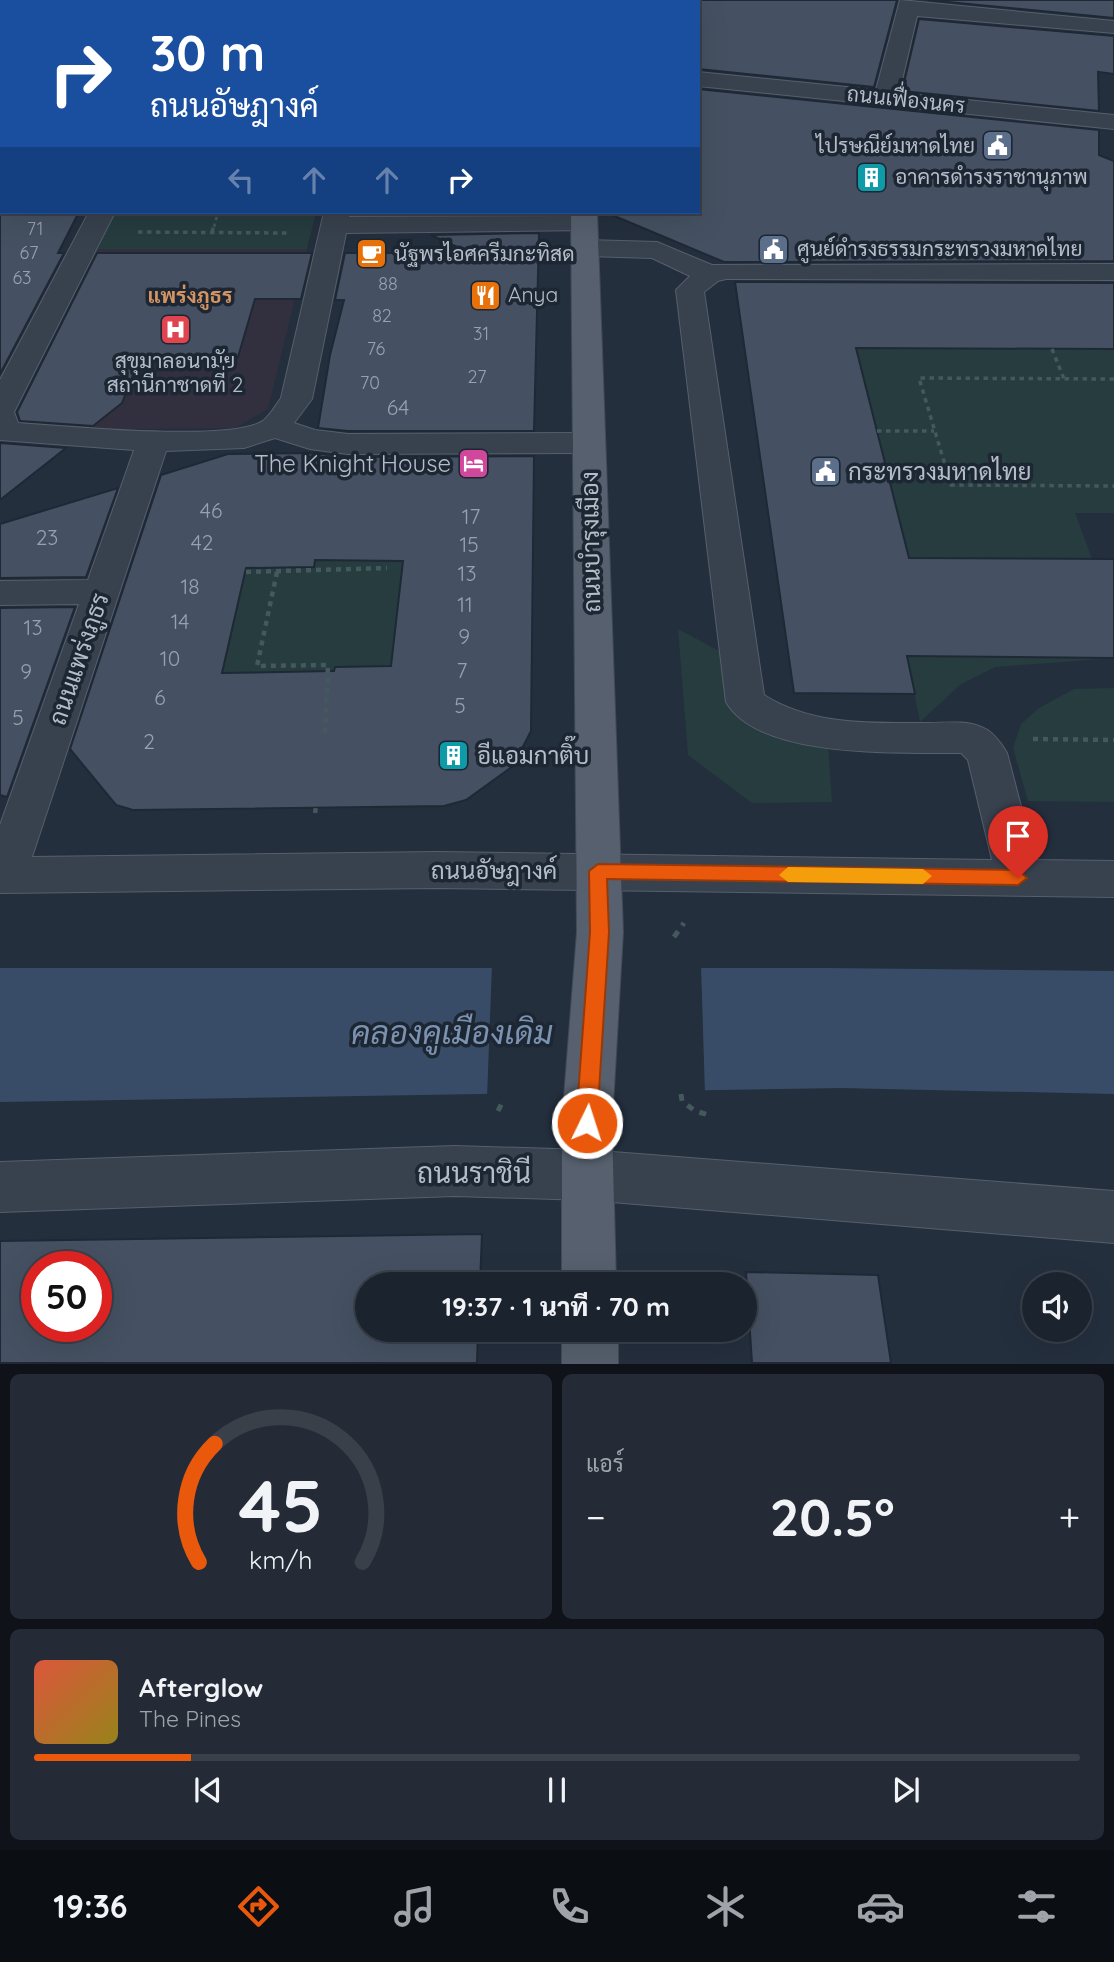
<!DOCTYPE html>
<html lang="th">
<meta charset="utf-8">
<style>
body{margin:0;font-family:Quicksand,Sarabun,sans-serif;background:#242b36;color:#f1f3f6;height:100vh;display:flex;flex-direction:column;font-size:26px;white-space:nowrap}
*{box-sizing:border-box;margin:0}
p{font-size:23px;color:#a0a4aa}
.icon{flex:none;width:38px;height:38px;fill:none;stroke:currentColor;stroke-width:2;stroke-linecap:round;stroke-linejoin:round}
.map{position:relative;height:1364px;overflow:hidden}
.side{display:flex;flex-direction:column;gap:10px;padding:10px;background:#0f1319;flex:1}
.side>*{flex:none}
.hud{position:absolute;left:0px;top:0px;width:700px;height:214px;box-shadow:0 7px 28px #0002,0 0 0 2px #39404a;background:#1a4fa0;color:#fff;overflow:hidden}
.controls{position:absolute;left:1022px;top:1272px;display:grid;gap:14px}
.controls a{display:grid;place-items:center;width:70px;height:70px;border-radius:50%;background:#1b232e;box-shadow:0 7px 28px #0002,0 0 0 2px #39404a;font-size:35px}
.speed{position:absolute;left:21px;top:1251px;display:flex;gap:14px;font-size:35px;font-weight:700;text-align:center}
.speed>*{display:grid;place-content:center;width:91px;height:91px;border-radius:50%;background:#1b232e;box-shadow:0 7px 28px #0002,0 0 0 2px #39404a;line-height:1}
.speed .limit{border:10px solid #d22;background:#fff;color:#111}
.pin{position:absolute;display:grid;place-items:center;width:60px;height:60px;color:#fff;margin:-72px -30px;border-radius:50% 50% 50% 0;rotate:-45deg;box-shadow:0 0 7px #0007}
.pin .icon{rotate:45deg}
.me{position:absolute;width:77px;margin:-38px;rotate:4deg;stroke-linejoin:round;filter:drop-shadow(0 0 5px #0008)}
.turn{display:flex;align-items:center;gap:24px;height:147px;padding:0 35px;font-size:32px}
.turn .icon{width:91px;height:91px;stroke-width:2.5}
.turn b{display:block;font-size:49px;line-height:60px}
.lanes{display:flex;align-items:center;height:66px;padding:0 35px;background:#0003;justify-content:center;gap:35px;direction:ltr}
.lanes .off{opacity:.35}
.big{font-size:52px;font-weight:800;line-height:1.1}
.side .widget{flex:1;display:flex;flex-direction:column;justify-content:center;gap:10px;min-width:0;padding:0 24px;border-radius:10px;background:#242b36}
.side .dial{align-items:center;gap:0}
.dial svg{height:182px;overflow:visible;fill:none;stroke:#39404a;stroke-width:7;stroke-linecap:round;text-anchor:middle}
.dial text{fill:#f1f3f6;stroke:none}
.song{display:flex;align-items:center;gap:21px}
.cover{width:84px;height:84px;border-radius:10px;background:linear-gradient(135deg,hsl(10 70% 55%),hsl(50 70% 35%))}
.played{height:7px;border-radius:4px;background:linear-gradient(90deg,#ea580c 15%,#39404a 15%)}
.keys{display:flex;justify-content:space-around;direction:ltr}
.heat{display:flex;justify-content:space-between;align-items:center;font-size:38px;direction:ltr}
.side .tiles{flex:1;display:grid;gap:10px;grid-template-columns:1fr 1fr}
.widget:last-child{grid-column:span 2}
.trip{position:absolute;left:355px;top:1272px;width:402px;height:70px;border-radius:35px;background:#1b232e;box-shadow:0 7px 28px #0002,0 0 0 2px #39404a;font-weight:800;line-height:70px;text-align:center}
.dock{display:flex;height:112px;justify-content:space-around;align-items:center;background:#0b0e12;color:#a0a4aa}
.dock .icon{width:49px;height:49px}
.dock .current{color:#ea580c}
.dock b{font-size:32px;color:#f1f3f6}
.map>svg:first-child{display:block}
</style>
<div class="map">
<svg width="1114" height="1364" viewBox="0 0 1114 1364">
<rect width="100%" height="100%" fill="#242f3e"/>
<polygon fill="#32303f" points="98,249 307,249 268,409 235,428 46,430 24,415"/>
<g fill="#263c3f">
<polygon points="115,212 316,212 307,249 98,249"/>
<polygon points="856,348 1114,349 1114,513 1075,513 1092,559 909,558"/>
<polygon points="250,510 423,512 395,731 193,736"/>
<polygon points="678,629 723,653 729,695 828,746 832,802 752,803 688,755"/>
<polygon points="907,656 1114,658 995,667 961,684 920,722"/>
<polygon points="1114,688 1114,802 1028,801 1013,748 1021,724 1039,708 1074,689"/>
</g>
<polygon fill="#394c67" points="0,968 826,968 1114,971 1114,1094 841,1088 0,1102"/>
<polygon fill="#242f3e" points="492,964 701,964 705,1094 487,1098"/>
<g fill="#455162" stroke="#1f2835" stroke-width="2" fill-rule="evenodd">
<polygon points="698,0 897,0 874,87 698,69"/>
<polygon points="927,0 1114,0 1114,18"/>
<polygon points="919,19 1114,36 1114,74 1098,72 1099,111 902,91"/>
<polygon points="698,89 1099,130 1099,155 1114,161 1114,261 724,262 605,212 698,212"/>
<polygon points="0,212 79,212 58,253 64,253 0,374"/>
<polygon points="382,212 538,212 538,214 388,214"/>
<polygon points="539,233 534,431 348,431 318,428 330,355 344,300 335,300 345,253 470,253 431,235"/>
<polygon points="97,253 312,253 301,299 255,299 238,357 140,357 122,403 93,426 20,421 17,412"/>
<polygon points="735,282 1114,283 1114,349 856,348 909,558 1114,559 1114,658 907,656 915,694 794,693"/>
<polygon points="0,443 66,448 0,500"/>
<path d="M313 453 348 457 534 456 531 731 513 766 466 800 444 806 133 810 116 805 70 749 161 475 228 454ZM315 560 403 561 391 666 335 667 334 671 222 673 246 568 314 567Z"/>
<polygon points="118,488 86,577 0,578 0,524"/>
<polygon points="75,607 7,797 0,795 0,608"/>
<path d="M482 1234 480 1284H368V1330H478L477 1363H0V1241ZM37 1267H96V1326H37Z"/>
<polygon points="746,1272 878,1275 891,1363 752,1363"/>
</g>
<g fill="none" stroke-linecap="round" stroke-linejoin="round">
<defs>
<g id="minor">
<polygon points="900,0 1114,21 1114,33 917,16 899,93 1114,115 1114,129 698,86 698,72 876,90"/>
<rect x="0" y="2" width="2" height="12"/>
<polygon points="2,67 2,82 0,83 0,68"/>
<path d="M89 212H115L14 412 18 423C62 426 235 443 264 420 271 414 276 405 281 398L324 212H350L349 217 584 216 593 218 597 224 593 230 346 233 312 399 294 423 315 430 348 434 589 433 600 436 605 443 600 450 589 453 348 454 310 449 275 438 244 448 166 451 32 857 438 852 992 860 968 760 961 753C902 752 760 760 726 702L676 290 690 276 652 258 586 256 576 254 572 248 576 242 586 240 657 242 712 265 1114 264V280L726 279 718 281 704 292 764 695C813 726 872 723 927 723 945 723 965 720 981 727 993 731 1001 743 1007 753L1035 860 1114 861V897L438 888 0 893V825L79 604 0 605V581L88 580 134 450 0 440V380Z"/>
<polygon points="455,1146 587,1150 1114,1191 1114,1243 587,1200 455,1196 0,1212 0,1162"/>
</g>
<g id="major">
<rect x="546" y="0" width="20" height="2"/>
<polygon points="571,212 597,212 623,932 612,1123 616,1284 562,1284 562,1123 577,932"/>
<rect x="562" y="1330" width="56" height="34"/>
</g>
</defs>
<use href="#minor" stroke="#565f6c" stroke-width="2"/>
<use href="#major" stroke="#414a57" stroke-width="2"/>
<polyline stroke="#44595c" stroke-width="2.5" stroke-dasharray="3.5 3.5" stroke-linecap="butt" points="214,227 218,212"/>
<g stroke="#44595c" stroke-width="3.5" stroke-dasharray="4.5 4.5" stroke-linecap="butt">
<polyline points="138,232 287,233"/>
<polyline points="212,232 214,225"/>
<polyline points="1052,349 1064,379"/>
<polyline points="1114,379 919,378 951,485 1114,486"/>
<polyline points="877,431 934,431"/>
</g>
<g stroke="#44595c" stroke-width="4.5" stroke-dasharray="5 5" stroke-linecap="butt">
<polyline points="246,572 387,568"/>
<polyline points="277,572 257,666 328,665 325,735"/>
<polyline points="1033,739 1114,740"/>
<polyline points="315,813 316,807"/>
</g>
<g stroke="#44595c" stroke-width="5" stroke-dasharray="7 7" stroke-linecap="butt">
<polyline points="674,937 684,923"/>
<polyline points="681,1094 682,1101 695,1111 709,1115"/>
<polyline points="498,1111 502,1103"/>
</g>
<use href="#minor" fill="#38414e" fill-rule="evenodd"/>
<use href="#major" fill="#56606e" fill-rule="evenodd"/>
</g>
<polygon fill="#ea580c" stroke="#983908" stroke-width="2" points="598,864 1018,870 1027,878 1018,885 607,879 609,932 597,1123 594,1130 587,1133 579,1130 576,1123 590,932 589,871"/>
<polygon fill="#f59e0b" points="788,867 923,869 932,876 923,884 788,882 779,875"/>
<defs>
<symbol id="civic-square" viewBox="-11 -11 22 22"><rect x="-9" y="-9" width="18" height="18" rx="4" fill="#5c6f8a" stroke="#1d2633"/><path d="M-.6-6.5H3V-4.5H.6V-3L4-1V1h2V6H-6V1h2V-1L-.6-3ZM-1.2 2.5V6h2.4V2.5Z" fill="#fff"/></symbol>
<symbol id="building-square" viewBox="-11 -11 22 22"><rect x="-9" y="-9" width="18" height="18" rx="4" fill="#0f9aa8" stroke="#1d2633"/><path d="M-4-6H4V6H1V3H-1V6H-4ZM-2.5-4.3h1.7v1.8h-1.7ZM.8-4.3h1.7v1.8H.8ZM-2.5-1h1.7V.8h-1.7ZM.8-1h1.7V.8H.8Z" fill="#fff"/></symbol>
<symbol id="cafe-square" viewBox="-11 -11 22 22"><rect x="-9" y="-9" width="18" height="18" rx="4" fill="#e8710a" stroke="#1d2633"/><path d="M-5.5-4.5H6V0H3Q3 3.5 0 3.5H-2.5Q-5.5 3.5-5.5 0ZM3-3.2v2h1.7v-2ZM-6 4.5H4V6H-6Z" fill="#fff"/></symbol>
<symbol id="restaurant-square" viewBox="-11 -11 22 22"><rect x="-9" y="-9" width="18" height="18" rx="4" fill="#e8710a" stroke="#1d2633"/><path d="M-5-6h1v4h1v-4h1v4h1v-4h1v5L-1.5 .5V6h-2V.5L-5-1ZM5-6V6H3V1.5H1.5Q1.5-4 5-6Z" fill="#fff"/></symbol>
<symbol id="hospital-square" viewBox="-11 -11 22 22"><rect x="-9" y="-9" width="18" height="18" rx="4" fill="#e0444e" stroke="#1d2633"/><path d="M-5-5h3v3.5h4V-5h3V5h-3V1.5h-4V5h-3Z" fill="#fff"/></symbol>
<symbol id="hotel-square" viewBox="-11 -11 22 22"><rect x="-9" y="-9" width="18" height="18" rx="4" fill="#d1479c" stroke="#1d2633"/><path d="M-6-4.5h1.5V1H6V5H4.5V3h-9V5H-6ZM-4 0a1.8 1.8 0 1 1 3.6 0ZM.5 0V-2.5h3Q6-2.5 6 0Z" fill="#fff"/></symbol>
</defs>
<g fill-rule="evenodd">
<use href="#civic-square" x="980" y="128" width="35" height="35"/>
<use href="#building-square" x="854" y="160" width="35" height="35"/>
<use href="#civic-square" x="756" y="232" width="35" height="35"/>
<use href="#cafe-square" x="354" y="236" width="35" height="35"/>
<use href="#restaurant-square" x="468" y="278" width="35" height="35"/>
<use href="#hospital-square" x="158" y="312" width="35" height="35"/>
<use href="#hotel-square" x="456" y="446" width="35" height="35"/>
<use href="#civic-square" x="808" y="454" width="35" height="35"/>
<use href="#building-square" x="436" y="738" width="35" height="35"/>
</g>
<g text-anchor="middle" stroke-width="7" stroke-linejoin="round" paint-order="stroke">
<g font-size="18" fill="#98a1af">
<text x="35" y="235">71</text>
<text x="29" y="259">67</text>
<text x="22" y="284">63</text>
<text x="388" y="290">88</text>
<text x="382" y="322">82</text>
<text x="481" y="340">31</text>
<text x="376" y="355">76</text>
<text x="477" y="383">27</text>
<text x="370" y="389">70</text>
</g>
<g font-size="21" fill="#b4bcc9" stroke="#1d2633">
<text transform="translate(906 100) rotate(6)" y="7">ถนนเฟื่องนคร</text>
</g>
<g font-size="21" fill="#b4bcc9" stroke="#1d2633" text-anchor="start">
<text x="975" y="153" text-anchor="end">ไปรษณีย์มหาดไทย</text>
<text x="895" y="184">อาคารดำรงราชานุภาพ</text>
<text x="797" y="256">ศูนย์ดำรงธรรมกระทรวงมหาดไทย</text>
<text x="394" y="261">นัฐพรไอศครีมกะทิสด</text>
<text x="508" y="302">Anya</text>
<text x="175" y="368" text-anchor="middle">สุขุมาลอนามัย<tspan x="175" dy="24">สถานีกาชาดที่ 2</tspan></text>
</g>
<g font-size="21" font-weight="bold" fill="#d59563" stroke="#1d2633">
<text x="190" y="303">แพร่งภูธร</text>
</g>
<g font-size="21" fill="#98a1af">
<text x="398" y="415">64</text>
<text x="211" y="518">46</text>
<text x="471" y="524">17</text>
<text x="47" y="545">23</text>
<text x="202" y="550">42</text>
<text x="469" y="552">15</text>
<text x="467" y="581">13</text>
<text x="190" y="594">18</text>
<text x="465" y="612">11</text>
<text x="180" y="629">14</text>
<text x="33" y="635">13</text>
<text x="464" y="644">9</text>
<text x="170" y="666">10</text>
<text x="462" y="678">7</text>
<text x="26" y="679">9</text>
<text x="160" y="705">6</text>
<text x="460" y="713">5</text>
<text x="18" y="725">5</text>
<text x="149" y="749">2</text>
</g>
<g font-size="24" fill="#b4bcc9" stroke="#1d2633" text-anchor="start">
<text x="451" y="472" text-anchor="end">The Knight House</text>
<text x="848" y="480">กระทรวงมหาดไทย</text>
<text x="477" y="764">อีแอมกาติ๊บ</text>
</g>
<g font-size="24" fill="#b4bcc9" stroke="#1d2633">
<text transform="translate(591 542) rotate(-91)" y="8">ถนนบำรุงเมือง</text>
<text transform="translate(79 659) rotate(-71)" y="8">ถนนแพร่งภูธร</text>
<text x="494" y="879">ถนนอัษฎางค์</text>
</g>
<g font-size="28" fill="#b4bcc9" stroke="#1d2633">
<text x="474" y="1183">ถนนราชินี</text>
</g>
<g font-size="32" font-style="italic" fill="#7c92b1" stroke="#1d2633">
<text x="452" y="1044">คลองคูเมืองเดิม</text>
</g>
</g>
</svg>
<div class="controls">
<a><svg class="icon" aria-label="sound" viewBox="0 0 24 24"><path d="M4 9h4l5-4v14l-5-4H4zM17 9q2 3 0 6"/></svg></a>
</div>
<div class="speed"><div class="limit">50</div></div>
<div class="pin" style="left:1018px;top:878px;background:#d93025"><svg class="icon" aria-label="arrive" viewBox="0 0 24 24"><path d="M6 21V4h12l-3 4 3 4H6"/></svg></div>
<svg class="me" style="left:587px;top:1123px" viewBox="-20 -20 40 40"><circle r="17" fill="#ea580c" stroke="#fff" stroke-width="3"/><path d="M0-11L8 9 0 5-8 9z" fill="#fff"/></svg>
<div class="trip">19:37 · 1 นาที · 70 m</div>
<div class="hud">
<div class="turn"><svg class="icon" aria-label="right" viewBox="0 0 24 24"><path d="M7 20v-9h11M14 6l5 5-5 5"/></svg><div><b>30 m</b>ถนนอัษฎางค์</div></div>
<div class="lanes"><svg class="icon off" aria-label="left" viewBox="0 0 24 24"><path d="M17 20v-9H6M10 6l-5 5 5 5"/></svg><svg class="icon off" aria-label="ahead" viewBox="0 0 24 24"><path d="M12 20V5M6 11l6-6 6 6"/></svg><svg class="icon off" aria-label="ahead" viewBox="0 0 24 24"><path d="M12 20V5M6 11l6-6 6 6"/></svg><svg class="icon" aria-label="right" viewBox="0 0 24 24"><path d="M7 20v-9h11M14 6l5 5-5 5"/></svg></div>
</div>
</div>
<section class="side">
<div class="tiles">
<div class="widget dial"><svg viewBox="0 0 100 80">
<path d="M14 69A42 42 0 1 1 86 69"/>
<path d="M14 69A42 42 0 0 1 21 17" stroke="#ea580c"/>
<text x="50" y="56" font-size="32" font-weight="700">45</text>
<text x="50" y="72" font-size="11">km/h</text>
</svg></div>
<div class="widget"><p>แอร์</p>
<div class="heat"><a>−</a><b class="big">20.5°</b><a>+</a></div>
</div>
<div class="widget">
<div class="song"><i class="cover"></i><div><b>Afterglow</b><p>The Pines</p></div></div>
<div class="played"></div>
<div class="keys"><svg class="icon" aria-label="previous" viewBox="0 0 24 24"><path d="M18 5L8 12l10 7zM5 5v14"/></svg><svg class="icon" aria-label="pause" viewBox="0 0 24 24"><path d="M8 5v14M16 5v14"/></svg><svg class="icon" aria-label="next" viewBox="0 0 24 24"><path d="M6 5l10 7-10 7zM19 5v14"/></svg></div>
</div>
</div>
</section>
<nav class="dock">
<b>19:36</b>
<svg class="icon current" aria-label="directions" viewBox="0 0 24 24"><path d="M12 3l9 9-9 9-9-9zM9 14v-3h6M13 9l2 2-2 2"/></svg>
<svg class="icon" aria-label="music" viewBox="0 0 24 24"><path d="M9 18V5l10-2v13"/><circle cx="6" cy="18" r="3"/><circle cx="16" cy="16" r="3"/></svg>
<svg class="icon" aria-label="phone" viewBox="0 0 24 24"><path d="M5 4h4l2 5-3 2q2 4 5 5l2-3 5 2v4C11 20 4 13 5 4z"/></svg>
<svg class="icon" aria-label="climate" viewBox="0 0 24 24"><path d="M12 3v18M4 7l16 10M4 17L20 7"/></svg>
<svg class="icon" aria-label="car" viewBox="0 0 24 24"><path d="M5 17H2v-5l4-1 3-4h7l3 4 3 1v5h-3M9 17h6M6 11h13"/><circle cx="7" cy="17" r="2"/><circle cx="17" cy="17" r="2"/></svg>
<svg class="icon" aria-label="filters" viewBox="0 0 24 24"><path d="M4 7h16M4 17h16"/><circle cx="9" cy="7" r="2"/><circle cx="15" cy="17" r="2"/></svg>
</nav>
